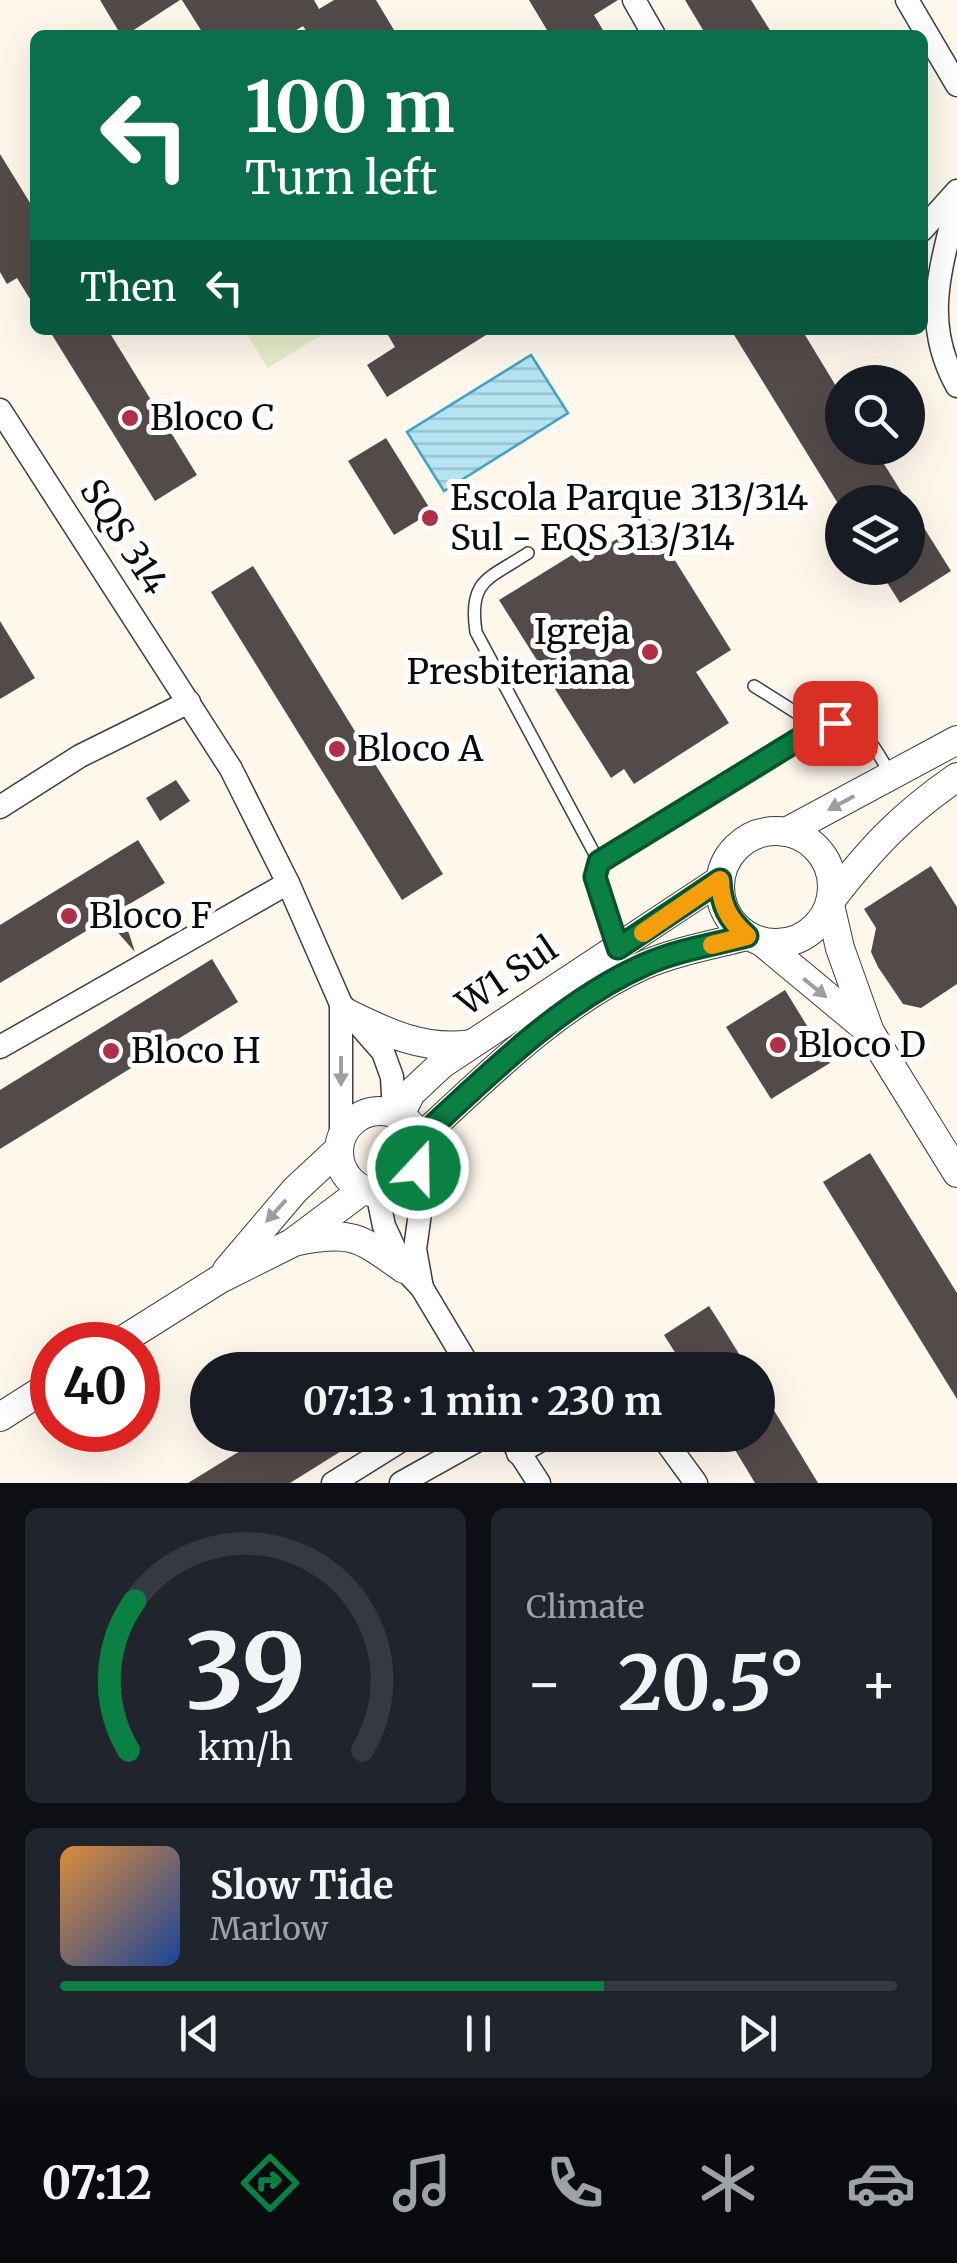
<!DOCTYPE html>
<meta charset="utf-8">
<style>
body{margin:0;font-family:Merriweather,serif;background:#20242c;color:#f1f3f6;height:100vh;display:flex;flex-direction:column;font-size:38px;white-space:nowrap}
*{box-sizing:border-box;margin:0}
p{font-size:32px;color:#9ea1a6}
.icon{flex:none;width:55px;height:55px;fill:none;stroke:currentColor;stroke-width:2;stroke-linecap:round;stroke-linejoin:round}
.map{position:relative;height:1483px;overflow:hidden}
.panel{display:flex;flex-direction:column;gap:25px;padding:25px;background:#0d0f14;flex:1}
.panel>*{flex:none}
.guide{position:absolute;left:30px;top:30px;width:898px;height:305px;border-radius:15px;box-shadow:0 10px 40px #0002;background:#0b6e4f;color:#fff;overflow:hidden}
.buttons{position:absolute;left:825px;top:365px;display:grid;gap:20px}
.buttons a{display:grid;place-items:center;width:100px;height:100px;border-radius:50%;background:#171b24;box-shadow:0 10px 40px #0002;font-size:50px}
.speed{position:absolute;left:30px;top:1322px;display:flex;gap:20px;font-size:50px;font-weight:700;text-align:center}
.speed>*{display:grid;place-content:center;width:130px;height:130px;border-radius:50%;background:#171b24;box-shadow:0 10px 40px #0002;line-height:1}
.speed .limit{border:15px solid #d22;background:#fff;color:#111}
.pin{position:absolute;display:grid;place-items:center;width:85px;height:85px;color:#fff;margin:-42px;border-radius:20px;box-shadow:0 5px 15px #0006}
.me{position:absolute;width:110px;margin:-55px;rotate:21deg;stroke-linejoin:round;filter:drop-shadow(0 0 8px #0008)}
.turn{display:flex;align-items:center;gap:35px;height:210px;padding:0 50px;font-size:45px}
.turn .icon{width:130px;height:130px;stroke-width:2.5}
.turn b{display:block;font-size:70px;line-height:85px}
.then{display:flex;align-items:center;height:95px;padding:0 50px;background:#0003;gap:20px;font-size:38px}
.big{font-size:75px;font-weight:700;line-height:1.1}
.panel .widget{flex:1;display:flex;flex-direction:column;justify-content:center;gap:15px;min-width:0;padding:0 35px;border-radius:15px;background:#20242c}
.panel .dial{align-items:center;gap:0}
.dial svg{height:260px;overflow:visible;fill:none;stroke:#363941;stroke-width:7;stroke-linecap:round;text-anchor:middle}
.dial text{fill:#f1f3f6;stroke:none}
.song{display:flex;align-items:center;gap:30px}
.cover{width:120px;height:120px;border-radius:15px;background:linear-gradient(135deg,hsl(30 70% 55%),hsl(220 70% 35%))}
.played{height:10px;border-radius:5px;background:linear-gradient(90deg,#0b8043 65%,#363941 65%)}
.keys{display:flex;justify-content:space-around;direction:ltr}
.heat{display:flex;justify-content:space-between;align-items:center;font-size:55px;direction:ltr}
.panel .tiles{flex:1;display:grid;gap:25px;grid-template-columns:1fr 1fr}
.widget:last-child{grid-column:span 2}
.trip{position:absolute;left:190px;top:1352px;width:585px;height:100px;border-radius:50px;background:#171b24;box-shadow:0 10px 40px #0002;font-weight:700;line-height:100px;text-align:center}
.dock{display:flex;height:160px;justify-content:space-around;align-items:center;background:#090b0e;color:#9ea1a6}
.dock .icon{width:70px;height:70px}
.dock .selected{color:#0b8043}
.dock b{font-size:45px;color:#f1f3f6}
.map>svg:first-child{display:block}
</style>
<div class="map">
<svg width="957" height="1483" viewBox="0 0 957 1483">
<defs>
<pattern id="water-rules" width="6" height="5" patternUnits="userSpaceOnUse" patternTransform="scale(2.5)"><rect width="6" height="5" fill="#b5e3f1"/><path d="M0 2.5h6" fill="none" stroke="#9ac2cd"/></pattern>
</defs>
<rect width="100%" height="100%" fill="#fef7ec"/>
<polygon fill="#e6edca" points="244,330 320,330 323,334 268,368"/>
<polygon fill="url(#water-rules)" stroke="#41a2c2" stroke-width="2.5" points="531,355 568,413 444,491 407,432"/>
<g fill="#534b49">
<polygon points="100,0 180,0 126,35 121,35"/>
<polygon points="182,0 314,0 319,9 334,0 376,0 397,35 309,35 303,26 288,35 204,35"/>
<polygon points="529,0 618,0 594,15 606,35 550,35"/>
<polygon points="685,0 751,0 773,35 706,35"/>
<polygon points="0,154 35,211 35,307 17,278 7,284 0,272"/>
<polygon points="49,330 108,330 197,475 155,501"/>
<polygon points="385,330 494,330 387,397 367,365 395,347"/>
<polygon points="731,330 802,330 842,396 842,448 874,448 951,571 900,603 878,568 908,568 908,502 837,502"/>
<polygon points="386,438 432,512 394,535 348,461"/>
<polygon points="649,519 731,650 696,672 729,723 634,784 624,769 611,778 499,600 572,555 580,562"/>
<polygon points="253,566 443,874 402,900 211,592"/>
<polygon points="0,621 35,678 0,699"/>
<polygon points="176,780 190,801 160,821 146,798"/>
<polygon points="138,840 165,883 121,909 135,952 106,919 0,983 0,925"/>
<polygon points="931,866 957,907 957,984 921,1008 903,1004 878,967 871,952 876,928 864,909"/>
<polygon points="212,959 238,1002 0,1149 0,1090"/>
<polygon points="785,990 830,1063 771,1099 726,1027"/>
<polygon points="870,1153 957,1293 957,1399 823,1182"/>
<polygon points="709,1306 718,1320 749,1370 686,1370 664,1335"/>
<polygon points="758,1384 818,1483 755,1483 726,1435 758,1435"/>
<polygon points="266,1435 367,1435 290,1483 188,1483"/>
</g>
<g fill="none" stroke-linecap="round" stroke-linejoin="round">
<defs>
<g id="service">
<path d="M528 553C489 579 468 579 476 632L599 862"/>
<polyline points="754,686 819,727"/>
<path d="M617 946C606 918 582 878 609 854L819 727C862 715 872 745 892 776"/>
</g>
<g id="minor">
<polyline points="634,0 654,35"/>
<polyline points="907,0 957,85"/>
<path d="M957 201C941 269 921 321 957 386"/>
<polyline points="922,230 957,191"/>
<polyline points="0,410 231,769 288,883 341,1004 383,1052 392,1077 394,1113"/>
<polyline points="0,807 80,756 189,702"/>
<polyline points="341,1004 341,1138"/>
<polyline points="0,1047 288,883"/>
<polyline points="418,1167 421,1206 415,1249 422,1288"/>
<polyline points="377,1192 384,1226 404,1269 422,1288 471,1370"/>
<polyline points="508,1435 539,1483"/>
<polyline points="661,1435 696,1483"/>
<polyline points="518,1453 550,1435"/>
<polyline points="333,1483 410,1435"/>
<polyline points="401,1483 487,1435"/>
</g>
<g id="tertiary">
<circle cx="776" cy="887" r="56"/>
<polyline points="786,832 957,740"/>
<path d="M831 900C872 847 902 815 957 777"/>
<polyline points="830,905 840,948 870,1032 957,1173"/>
<polyline points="762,942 869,1031"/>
<path d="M347 1013C387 1033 425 1051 471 1044"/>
<circle cx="380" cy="1152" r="41"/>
<polyline points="400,1115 411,1093 442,1064 720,880"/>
<path d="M419 1139C486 1077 559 1003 644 965 677 951 712 945 747 936"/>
<path d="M298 1241C353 1230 360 1238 404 1269"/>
<polyline points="227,1270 295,1190 339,1149"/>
<polyline points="115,1345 220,1279 292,1243 364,1189"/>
<polyline points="0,1417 52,1384"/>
</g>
</defs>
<use href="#service" stroke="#3f3f3f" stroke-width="14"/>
<use href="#minor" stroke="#3f3f3f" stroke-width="25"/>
<use href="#tertiary" stroke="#3f3f3f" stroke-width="30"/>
<use href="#service" stroke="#fff" stroke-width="11"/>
<use href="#minor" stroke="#fff" stroke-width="22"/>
<use href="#tertiary" stroke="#fff" stroke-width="28"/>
</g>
<defs><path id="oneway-solid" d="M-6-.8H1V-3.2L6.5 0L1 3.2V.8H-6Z" transform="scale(2.5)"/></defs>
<g fill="#9e9e9e">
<use href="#oneway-solid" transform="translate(841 803) rotate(152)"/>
<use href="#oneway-solid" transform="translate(815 988) rotate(39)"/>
<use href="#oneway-solid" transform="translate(341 1071) rotate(90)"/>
<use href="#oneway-solid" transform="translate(276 1211) rotate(132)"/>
</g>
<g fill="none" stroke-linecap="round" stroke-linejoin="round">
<defs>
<path id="route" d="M418 1168 419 1139C486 1077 559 1003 644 965 677 950 712 945 747 936 728 919 721 905 720 880L618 948 595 877 599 862 819 727 835 723"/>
</defs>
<use href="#route" stroke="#07532c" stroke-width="25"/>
<use href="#route" stroke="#0b8043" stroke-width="18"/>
<path stroke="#f59e0b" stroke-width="18" d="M643 933 720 880C721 905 728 919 747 936L712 945"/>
</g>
<g fill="#b02f49" stroke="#fff" stroke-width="4">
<circle cx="130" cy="418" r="10"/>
<circle cx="430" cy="518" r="10"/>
<circle cx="650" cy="652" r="10"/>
<circle cx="337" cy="749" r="10"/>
<circle cx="69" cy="916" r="10"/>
<circle cx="778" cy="1045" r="10"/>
<circle cx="111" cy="1051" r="10"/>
</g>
<g text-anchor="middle" stroke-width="10" stroke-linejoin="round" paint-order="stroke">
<g font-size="35" fill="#0c0c0c" stroke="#fff" text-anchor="start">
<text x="150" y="430">Bloco C</text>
<text x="450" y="510">Escola Parque 313/314<tspan x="450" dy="40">Sul - EQS 313/314</tspan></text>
<text x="630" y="644" text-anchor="end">Igreja<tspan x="630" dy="40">Presbiteriana</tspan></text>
<text x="357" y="761">Bloco A</text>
<text x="89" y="928">Bloco F</text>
<text x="798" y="1057">Bloco D</text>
<text x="131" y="1063">Bloco H</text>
</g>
<g font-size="35" fill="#0c0c0c" stroke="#fff">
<text transform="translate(124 537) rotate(57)" y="12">SQS 314</text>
<text transform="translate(507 976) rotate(-34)" y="12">W1 Sul</text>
</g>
</g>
</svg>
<div class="buttons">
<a><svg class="icon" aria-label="search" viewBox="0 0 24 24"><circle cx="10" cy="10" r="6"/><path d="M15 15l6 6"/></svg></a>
<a><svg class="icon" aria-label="layers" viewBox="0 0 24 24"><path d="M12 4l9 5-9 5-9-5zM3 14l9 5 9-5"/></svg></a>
</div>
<div class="speed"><div class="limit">40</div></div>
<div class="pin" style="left:835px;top:723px;background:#d93025"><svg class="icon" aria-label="arrive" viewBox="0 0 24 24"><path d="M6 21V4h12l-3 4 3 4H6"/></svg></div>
<svg class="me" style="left:418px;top:1168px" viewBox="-20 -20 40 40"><circle r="17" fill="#0b8043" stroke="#fff" stroke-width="3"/><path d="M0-11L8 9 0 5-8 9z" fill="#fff"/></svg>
<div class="trip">07:13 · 1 min · 230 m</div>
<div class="guide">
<div class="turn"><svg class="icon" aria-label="left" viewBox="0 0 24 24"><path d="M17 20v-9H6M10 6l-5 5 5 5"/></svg><div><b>100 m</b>Turn left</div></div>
<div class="then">Then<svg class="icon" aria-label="left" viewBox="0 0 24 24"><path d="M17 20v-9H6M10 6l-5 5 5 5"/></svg></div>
</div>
</div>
<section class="panel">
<div class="tiles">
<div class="widget dial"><svg viewBox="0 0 100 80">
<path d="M14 69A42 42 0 1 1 86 69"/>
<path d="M14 69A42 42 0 0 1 16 23" stroke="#0b8043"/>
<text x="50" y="56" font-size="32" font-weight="700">39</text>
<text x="50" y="72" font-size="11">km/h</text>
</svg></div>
<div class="widget"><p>Climate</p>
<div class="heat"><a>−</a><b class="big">20.5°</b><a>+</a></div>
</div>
<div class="widget">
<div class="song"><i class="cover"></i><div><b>Slow Tide</b><p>Marlow</p></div></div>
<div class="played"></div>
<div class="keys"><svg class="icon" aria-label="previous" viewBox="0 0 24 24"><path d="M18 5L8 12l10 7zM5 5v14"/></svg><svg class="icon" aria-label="pause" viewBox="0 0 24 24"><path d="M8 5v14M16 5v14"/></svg><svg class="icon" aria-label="next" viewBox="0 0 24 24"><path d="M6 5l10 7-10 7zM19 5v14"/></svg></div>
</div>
</div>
</section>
<nav class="dock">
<b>07:12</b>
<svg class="icon selected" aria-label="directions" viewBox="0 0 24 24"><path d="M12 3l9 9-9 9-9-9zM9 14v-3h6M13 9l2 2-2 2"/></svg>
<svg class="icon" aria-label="music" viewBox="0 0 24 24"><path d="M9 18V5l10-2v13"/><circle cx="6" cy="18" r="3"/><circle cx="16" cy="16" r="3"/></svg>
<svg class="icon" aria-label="phone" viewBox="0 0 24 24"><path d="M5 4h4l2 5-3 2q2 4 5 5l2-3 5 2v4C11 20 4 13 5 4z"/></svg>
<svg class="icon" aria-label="climate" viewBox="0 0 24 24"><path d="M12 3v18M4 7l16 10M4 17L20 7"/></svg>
<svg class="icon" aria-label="car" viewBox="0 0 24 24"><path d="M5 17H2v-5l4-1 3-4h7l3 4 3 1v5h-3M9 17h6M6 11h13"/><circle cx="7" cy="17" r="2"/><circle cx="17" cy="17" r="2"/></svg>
</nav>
